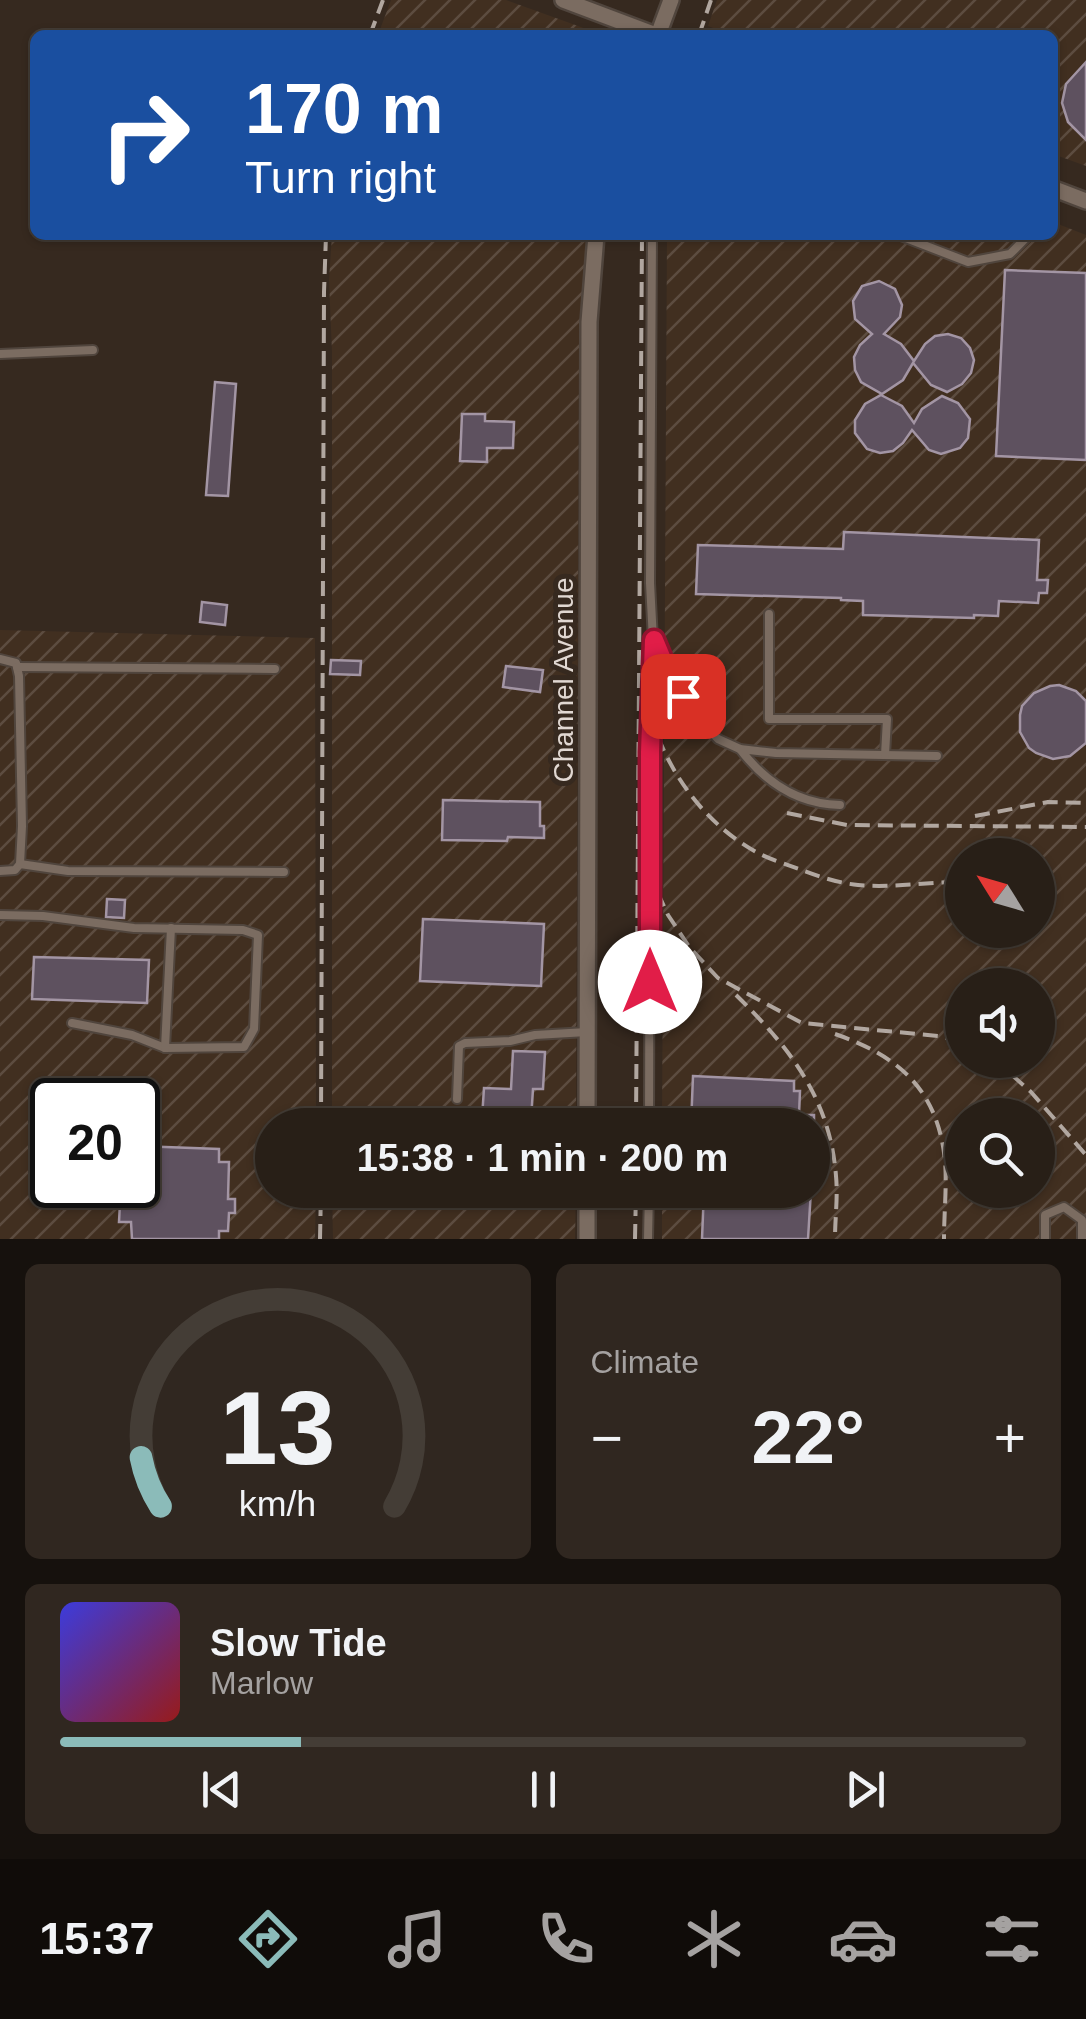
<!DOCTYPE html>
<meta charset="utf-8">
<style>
body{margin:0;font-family:Helvetica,sans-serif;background:#302720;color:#f1f3f6;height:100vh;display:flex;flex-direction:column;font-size:38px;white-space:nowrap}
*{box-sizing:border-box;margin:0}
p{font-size:32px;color:#a5a2a1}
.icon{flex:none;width:55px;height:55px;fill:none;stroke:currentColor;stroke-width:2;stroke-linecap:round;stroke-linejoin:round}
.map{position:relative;height:1239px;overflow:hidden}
.drawer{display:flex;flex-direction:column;gap:25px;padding:25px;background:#16110d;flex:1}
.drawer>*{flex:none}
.banner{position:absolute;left:30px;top:30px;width:1028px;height:210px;border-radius:15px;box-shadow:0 2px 8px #0004,0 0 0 2px #443d36;background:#1a4fa0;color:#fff;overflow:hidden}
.needle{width:65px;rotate:307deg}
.fabs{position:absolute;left:945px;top:838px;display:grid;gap:20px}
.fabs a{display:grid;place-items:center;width:110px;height:110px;border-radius:50%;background:#281f17;box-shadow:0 2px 8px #0004,0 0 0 2px #443d36;font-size:50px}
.speed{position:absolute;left:30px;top:1078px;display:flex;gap:20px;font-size:50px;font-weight:700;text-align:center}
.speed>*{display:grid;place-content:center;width:130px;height:130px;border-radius:50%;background:#281f17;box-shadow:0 2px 8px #0004,0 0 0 2px #443d36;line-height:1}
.speed .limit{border:5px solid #111;border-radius:15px;background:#fff;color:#111}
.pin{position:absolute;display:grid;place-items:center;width:85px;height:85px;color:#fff;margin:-42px;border-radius:20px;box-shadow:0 5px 15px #0006}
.me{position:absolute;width:110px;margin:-55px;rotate:0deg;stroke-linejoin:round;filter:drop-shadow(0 0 8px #0008)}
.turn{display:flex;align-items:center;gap:35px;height:210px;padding:0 50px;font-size:45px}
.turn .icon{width:130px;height:130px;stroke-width:2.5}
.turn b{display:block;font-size:70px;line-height:85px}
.big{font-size:75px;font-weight:700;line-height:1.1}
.drawer .widget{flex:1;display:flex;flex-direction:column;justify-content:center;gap:15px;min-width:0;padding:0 35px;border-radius:15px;background:#302720}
.drawer .dial{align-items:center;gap:0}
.dial svg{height:260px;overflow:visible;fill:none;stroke:#443d36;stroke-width:7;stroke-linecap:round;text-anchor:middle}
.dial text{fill:#f1f3f6;stroke:none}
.song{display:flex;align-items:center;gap:30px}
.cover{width:120px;height:120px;border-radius:15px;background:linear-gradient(135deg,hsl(240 70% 55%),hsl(0 70% 35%))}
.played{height:10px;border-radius:5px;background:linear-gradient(90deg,#8bbbb9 25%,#443d36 25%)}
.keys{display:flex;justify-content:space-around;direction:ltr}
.heat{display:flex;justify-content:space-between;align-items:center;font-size:55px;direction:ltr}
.drawer .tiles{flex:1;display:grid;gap:25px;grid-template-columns:1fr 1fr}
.widget:last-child{grid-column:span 2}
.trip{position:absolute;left:255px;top:1108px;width:575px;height:100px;border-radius:50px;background:#281f17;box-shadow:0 2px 8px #0004,0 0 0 2px #443d36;font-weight:700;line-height:100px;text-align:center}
.menu{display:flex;height:160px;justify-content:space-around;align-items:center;background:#100c09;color:#a5a2a1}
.menu .icon{width:70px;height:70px}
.menu .active{color:#8bbbb9}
.menu b{font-size:45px;color:#f1f3f6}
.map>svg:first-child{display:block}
</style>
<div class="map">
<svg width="1086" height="1239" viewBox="0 0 1086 1239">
<defs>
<pattern id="industrial-furrows" width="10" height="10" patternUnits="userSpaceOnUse" patternTransform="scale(2.5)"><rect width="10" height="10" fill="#412f20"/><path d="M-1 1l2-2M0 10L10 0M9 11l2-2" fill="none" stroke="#5c4c40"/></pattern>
</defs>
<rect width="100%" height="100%" fill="#36291f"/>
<g fill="url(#industrial-furrows)" fill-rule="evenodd">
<polygon points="391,0 506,0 603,35 378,35"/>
<polygon points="717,0 1086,0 1086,166 1053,154 1052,35 732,35 708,26"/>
<path d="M1053 222 1086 235V1239H662V1190H812V1125H662L667 235H1052ZM962 855H1038V930H962ZM962 985H1038V1060H962ZM962 1115H1038V1190H962Z"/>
<polygon points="332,235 587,235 579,355 576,1125 332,1125 332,352 329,280"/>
<path d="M0 630 315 638 316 1125H272V1190H316L315 1239H0ZM52 1100H138V1185H52Z"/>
<polygon points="332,1190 576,1190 575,1239 333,1239"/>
</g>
<g fill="#5e515f" stroke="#a395a4" stroke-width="2.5">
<polygon points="1086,62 1086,140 1068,122 1062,103 1066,84"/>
<polygon points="1005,270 1086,273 1086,460 996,456"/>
<polygon points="879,281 895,289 902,305 900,317 884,334 901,344 914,361 925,344 935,336 948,334 961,338 970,348 974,360 971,373 962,384 947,392 931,385 913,363 903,380 882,394 861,382 855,370 854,357 860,345 872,334 855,319 853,301 862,286"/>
<polygon points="215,382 236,384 228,496 206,495"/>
<polygon points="881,395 902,406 914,423 922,409 942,396 958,403 970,419 968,438 960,448 941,454 929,450 912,430 903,443 893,451 880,453 867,449 855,433 855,420 865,404"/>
<polygon points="462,414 485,414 485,421 514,422 513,448 487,448 487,462 460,461"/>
<polygon points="844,532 1039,540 1037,580 1048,580 1047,593 1039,593 1038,603 999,601 998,616 974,615 974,618 863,615 863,601 841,600 841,598 696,594 698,545 843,549"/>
<polygon points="202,602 227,605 225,625 200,622"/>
<polygon points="331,660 361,661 360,675 330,674"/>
<polygon points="506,666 543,670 540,692 503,687"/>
<polygon points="1059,685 1076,691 1086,701 1086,743 1070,756 1053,759 1036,753 1029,748 1020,732 1020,715 1022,706 1034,693 1050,686"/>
<polygon points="443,800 540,802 540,826 544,826 544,838 508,837 507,841 442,840"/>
<polygon points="107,899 125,900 124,918 106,917"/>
<polygon points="423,919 544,924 541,986 420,981"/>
<polygon points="34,957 149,960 147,1003 32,999"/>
<polygon points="513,1051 545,1052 543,1089 533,1089 531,1120 482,1118 484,1088 511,1089"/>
<polygon points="693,1076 794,1081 794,1091 800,1091 799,1115 814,1115 814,1125 691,1125"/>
<polygon points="138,1146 219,1149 219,1162 229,1162 228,1199 235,1199 235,1213 229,1213 228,1231 219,1231 219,1239 132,1239 131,1222 119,1222 121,1185 138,1185"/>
<polygon points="704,1190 811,1190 808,1239 702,1239"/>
</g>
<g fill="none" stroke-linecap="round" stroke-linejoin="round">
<defs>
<g id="lane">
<polyline points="652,235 650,583 653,640 669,675 697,717 718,739 740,749 776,753 937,756"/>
<polyline points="898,235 968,262 1010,254 1029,235"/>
<polyline points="0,354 93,350"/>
<polyline points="769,614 769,719 887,719 885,755"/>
<polyline points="0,659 16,663 19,676 22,826 20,864 15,870 0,871"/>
<polyline points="17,667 275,669"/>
<path d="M740 749C765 782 798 804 840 805"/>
<polyline points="20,864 68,871 284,872"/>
<polyline points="0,915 43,916 134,928 243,930 258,935 254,1029 244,1047 165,1048 132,1035 72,1023"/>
<polyline points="165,1048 171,928"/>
<polyline points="457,1099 459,1046 465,1043 510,1041 535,1035 587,1032"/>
<polyline points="649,1125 650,752 654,645"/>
<polyline points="648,1239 649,1190"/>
<polyline points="1045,1239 1045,1215 1064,1207 1082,1220 1082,1239"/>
</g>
<g id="street">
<polyline points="563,0 656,35"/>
<polyline points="658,35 671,0"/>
<polyline points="1052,188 1086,201"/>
<polyline points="587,1125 589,322 596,235"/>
<polyline points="587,1239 587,1190"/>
</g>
</defs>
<use href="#lane" stroke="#50453d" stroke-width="12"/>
<use href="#street" stroke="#50453d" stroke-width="20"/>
<use href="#lane" stroke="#7b6c61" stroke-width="8"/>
<use href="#street" stroke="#7b6c61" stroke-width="15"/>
<g stroke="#b1a7a0" stroke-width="4" stroke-dasharray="15 8" stroke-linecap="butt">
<polyline points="370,35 383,0"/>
<polyline points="699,35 711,0"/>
<path d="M645 693C658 758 697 819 756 852 769 859 785 864 799 869 817 876 838 883 858 885 888 888 921 883 950 882"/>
<polyline points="787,813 847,825 1086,827"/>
<polyline points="975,816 1048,802 1086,803"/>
<polyline points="644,849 650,876 668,915 690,948 718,978 802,1023 938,1036 962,1042"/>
<path d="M736 995C789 1047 830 1098 836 1176 838 1197 835 1218 835 1239"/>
<path d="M835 1034C899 1056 938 1090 945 1161 947 1186 944 1213 944 1239"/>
<polyline points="995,1060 1031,1092 1086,1155"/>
<polyline points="321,1125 324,292 326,235"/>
<polyline points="636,1125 642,235"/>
<polyline points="320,1239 321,1190"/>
<polyline points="635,1239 636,1190"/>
</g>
</g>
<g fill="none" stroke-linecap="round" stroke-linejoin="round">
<defs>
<polyline id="route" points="650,982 650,752 654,640 669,676 683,696"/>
</defs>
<use href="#route" stroke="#92132f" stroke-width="25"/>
<use href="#route" stroke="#e11d48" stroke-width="18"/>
</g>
<g text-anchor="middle" stroke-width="10" stroke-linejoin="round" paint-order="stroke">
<g font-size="28" fill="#e1d8d2" stroke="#36291f">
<text transform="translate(563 680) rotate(-90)" y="10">Channel Avenue</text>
</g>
</g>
</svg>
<div class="fabs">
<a><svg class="needle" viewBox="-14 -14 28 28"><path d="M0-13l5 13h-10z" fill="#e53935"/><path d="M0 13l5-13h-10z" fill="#a5a2a1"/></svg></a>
<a><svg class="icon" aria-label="sound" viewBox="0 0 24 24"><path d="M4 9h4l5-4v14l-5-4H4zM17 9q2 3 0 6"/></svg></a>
<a><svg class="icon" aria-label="search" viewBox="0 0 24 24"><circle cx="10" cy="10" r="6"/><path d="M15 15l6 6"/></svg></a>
</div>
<div class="speed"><div class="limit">20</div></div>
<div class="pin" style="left:683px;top:696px;background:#d93025"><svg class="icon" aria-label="arrive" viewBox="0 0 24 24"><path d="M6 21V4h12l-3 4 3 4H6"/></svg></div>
<svg class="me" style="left:650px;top:982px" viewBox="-20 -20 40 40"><circle r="19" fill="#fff"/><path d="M0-13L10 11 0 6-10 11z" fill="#e11d48"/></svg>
<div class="trip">15:38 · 1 min · 200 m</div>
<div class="banner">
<div class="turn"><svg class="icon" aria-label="right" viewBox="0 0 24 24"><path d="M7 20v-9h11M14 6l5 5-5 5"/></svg><div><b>170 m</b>Turn right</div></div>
</div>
</div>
<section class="drawer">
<div class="tiles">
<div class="widget dial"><svg viewBox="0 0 100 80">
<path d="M14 69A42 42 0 1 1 86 69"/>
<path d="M14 69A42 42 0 0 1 8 54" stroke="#8bbbb9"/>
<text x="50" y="56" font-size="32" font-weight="700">13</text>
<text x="50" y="72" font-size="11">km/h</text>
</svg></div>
<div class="widget"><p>Climate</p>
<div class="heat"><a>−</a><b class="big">22°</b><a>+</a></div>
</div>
<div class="widget">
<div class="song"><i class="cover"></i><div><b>Slow Tide</b><p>Marlow</p></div></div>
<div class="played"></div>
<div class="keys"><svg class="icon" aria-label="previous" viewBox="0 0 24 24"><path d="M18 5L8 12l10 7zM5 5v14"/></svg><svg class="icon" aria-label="pause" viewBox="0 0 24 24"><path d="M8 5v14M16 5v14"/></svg><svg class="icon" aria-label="next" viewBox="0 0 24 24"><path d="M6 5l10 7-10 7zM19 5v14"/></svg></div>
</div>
</div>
</section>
<nav class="menu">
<b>15:37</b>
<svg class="icon active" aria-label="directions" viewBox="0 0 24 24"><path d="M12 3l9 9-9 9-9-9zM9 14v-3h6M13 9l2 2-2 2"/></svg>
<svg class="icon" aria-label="music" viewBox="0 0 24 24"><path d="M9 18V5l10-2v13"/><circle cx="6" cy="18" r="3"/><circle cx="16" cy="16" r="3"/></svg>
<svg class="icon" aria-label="phone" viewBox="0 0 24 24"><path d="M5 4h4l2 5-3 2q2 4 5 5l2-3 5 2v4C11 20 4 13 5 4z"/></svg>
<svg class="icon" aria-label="climate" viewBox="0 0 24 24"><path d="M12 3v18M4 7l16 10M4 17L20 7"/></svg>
<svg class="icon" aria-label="car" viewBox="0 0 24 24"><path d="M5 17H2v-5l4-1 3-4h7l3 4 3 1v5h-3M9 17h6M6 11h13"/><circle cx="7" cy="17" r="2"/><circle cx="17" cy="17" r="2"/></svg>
<svg class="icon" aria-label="filters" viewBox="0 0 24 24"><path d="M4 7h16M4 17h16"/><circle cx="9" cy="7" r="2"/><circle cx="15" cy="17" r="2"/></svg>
</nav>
